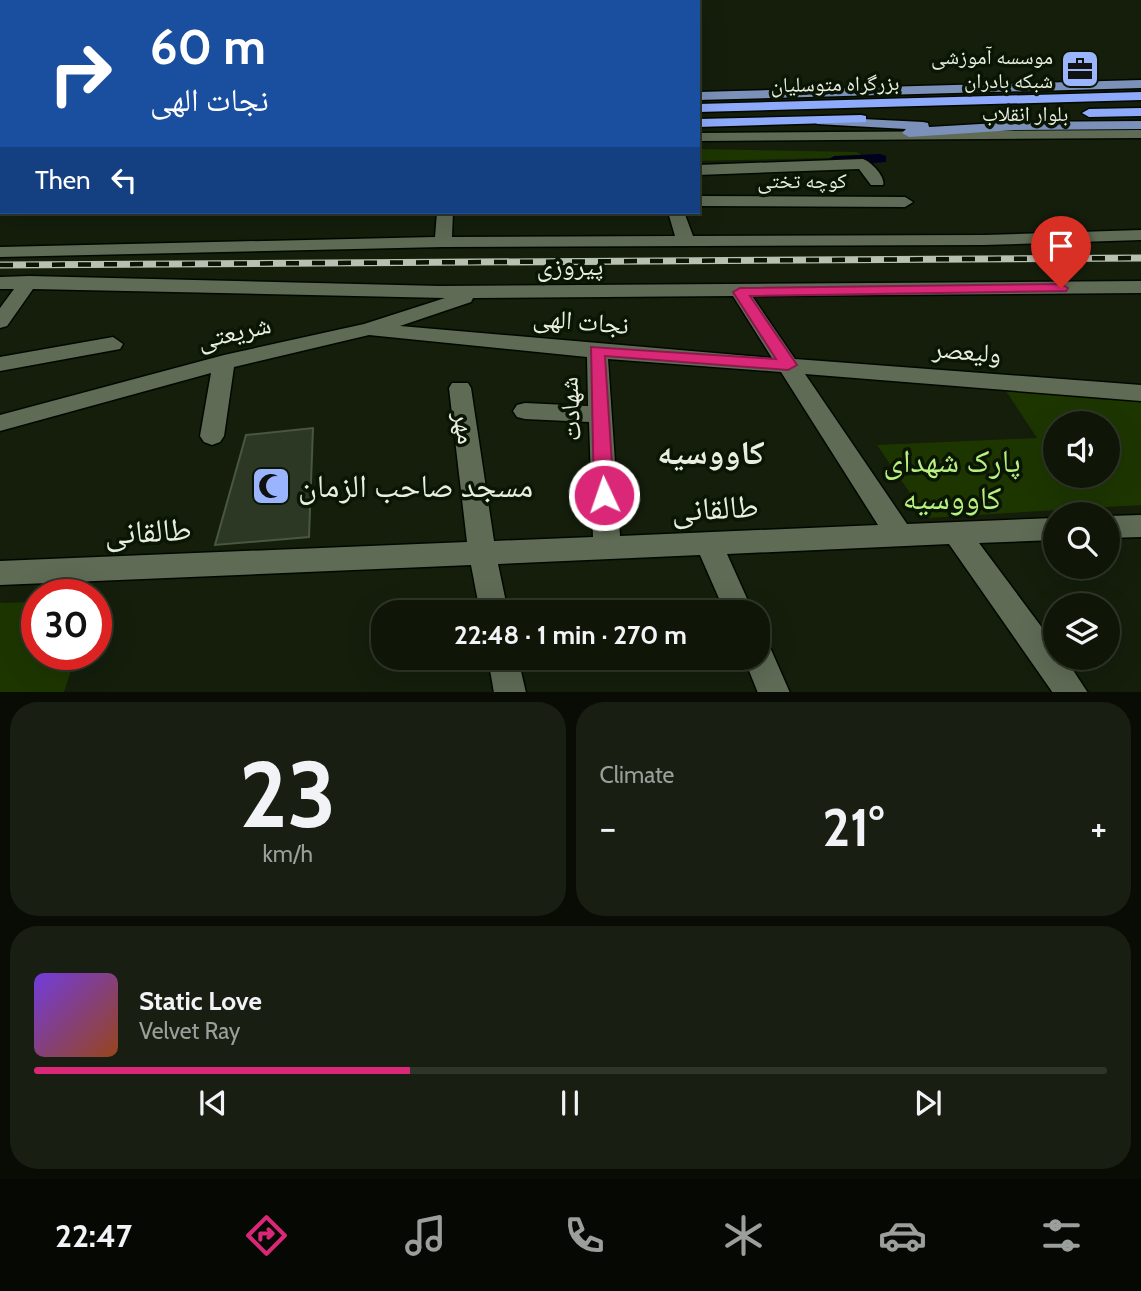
<!DOCTYPE html>
<meta charset="utf-8">
<style>
body{margin:0;font-family:Cabin,"Noto Naskh Arabic",sans-serif;background:#181f12;color:#f1f3f6;height:100vh;display:flex;flex-direction:column;font-size:26px;white-space:nowrap}
*{box-sizing:border-box;margin:0}
p{font-size:23px;color:#9b9f9c}
.icon{flex:none;width:38px;height:38px;fill:none;stroke:currentColor;stroke-width:2;stroke-linecap:round;stroke-linejoin:round}
.map{position:relative;height:692px;overflow:hidden}
.drawer{display:flex;flex-direction:column;gap:10px;padding:10px;background:#080c04;flex:1}
.drawer>*{flex:none}
.banner{position:absolute;left:0px;top:0px;width:700px;height:214px;box-shadow:0 7px 28px #0002,0 0 0 2px #2f3529;background:#1a4fa0;color:#fff;overflow:hidden}
.fabs{position:absolute;left:1043px;top:411px;display:grid;gap:14px}
.fabs a{display:grid;place-items:center;width:77px;height:77px;border-radius:50%;background:#0f1608;box-shadow:0 7px 28px #0002,0 0 0 2px #2f3529;font-size:35px}
.speed{position:absolute;left:21px;top:579px;display:flex;gap:14px;font-size:35px;font-weight:700;text-align:center}
.speed>*{display:grid;place-content:center;width:91px;height:91px;border-radius:50%;background:#0f1608;box-shadow:0 7px 28px #0002,0 0 0 2px #2f3529;line-height:1}
.speed .limit{border:10px solid #d22;background:#fff;color:#111}
.pin{position:absolute;display:grid;place-items:center;width:60px;height:60px;color:#fff;margin:-72px -30px;border-radius:50% 50% 50% 0;rotate:-45deg;box-shadow:0 0 7px #0007}
.pin .icon{rotate:45deg}
.me{position:absolute;width:77px;margin:-38px;rotate:357deg;stroke-linejoin:round;filter:drop-shadow(0 0 5px #0008)}
.turn{display:flex;align-items:center;gap:24px;height:147px;padding:0 35px;font-size:32px}
.turn .icon{width:91px;height:91px;stroke-width:2.5}
.turn b{display:block;font-size:49px;line-height:60px}
.then{display:flex;align-items:center;height:66px;padding:0 35px;background:#0003;gap:14px;font-size:26px}
.big{font-size:52px;font-weight:700;line-height:1.1}
.drawer .widget{flex:1;display:flex;flex-direction:column;justify-content:center;gap:10px;min-width:0;padding:0 24px;border-radius:28px;background:#181f12}
.drawer .dial{align-items:center;gap:0}
.dial b{font-size:91px;line-height:1}
.song{display:flex;align-items:center;gap:21px}
.cover{width:84px;height:84px;border-radius:10px;background:linear-gradient(135deg,hsl(260 70% 55%),hsl(20 70% 35%))}
.played{height:7px;border-radius:4px;background:linear-gradient(90deg,#db2777 35%,#2f3529 35%)}
.keys{display:flex;justify-content:space-around;direction:ltr}
.heat{display:flex;justify-content:space-between;align-items:center;font-size:38px;direction:ltr}
.drawer .tiles{flex:1;display:grid;gap:10px;grid-template-columns:1fr 1fr}
.widget:last-child{grid-column:span 2}
.trip{position:absolute;left:371px;top:600px;width:399px;height:70px;border-radius:28px;background:#0f1608;box-shadow:0 7px 28px #0002,0 0 0 2px #2f3529;font-weight:700;line-height:70px;text-align:center}
.tabs{display:flex;height:112px;justify-content:space-around;align-items:center;background:#060903;color:#9b9f9c}
.tabs .icon{width:49px;height:49px}
.tabs .active{color:#db2777}
.tabs b{font-size:32px;color:#f1f3f6}
.map>svg:first-child{display:block}
</style>
<div class="map">
<svg width="1141" height="693" viewBox="0 0 1141 693">
<rect width="100%" height="100%" fill="#141e0b"/>
<g fill="#1d3600" fill-rule="evenodd">
<polygon points="698,149 857,152 864,157 698,161"/>
<path d="M1006 391 1141 400V505L927 518 877 445 1037 438ZM1055 424H1108V476H1055Z"/>
<polygon points="37,602 37,654 76,655 64,692 0,692 0,603"/>
</g>
<g fill="none" stroke-linecap="round" stroke-linejoin="round">
<g fill="#01001e" fill-rule="evenodd">
<polygon points="880,154 886,156 886,162 834,166 826,161 834,156"/>
<rect x="0" y="158" width="2" height="10"/>
</g>
</g>
<polygon fill="#2d3824" stroke="#4a5640" stroke-width="2" points="313,428 309,537 215,545 246,435"/>
<g fill="none" stroke-linecap="round" stroke-linejoin="round">
<defs>
<g id="minor">
<rect x="51" y="0" width="10" height="2"/>
<polygon points="152,0 162,0 163,2 153,2"/>
<polygon points="1141,130 1141,138 698,141 698,133"/>
<path d="M863 159C872 162 886 178 883 185H871L859 169 698 175V165Z"/>
<polygon points="698,196 905,197 913,202 905,207 698,206"/>
<polygon points="437,212 453,212 452,237 675,236 668,212 684,212 693,236 984,235 1141,230 1141,240 984,245 443,247 0,257 0,247 435,237"/>
<path d="M29 276 440 286 1141 281V293L752 296 795 359 1141 385V401L805 374 907 524 1055 518V540L979 543 1055 645V658H1065L1088 693H1053L949 544 727 554 753 612H725L700 555 498 564 508 612H480L471 565 0 585V561L467 542 449 388 452 383H468L471 388 494 541 593 537 589 422 525 419 517 417 513 411 517 405 525 403 588 406 587 357 369 335 234 367 224 436 220 442 212 445 204 442 200 436 211 373 0 431V415L224 355 364 324 445 298 33 289 7 326 0 328V308L14 289H0V277ZM733 296 772 358 400 326 471 302 473 298ZM608 359 781 372 878 525 620 536Z"/>
<polygon points="113,337 123,344 120,349 0,371 0,357"/>
<polygon points="1141,515 1141,537 1108,538 1108,516"/>
<polygon points="758,641 769,645 790,693 758,693 744,658 758,658"/>
<polygon points="488,658 518,658 526,693 494,693"/>
</g>
<g id="major">
<polygon points="298,0 308,0 309,2 299,2"/>
<polygon points="560,0 576,0 559,2"/>
<rect x="0" y="52" width="2" height="8"/>
<polygon points="1141,80 1141,88 698,100 698,92"/>
<polygon points="822,117 923,122 928,123 929,127 1015,122 1141,121 1141,129 1015,130 909,137 902,133 906,129 817,124 815,121"/>
</g>
<g id="highway">
<polygon points="0,67 2,68 2,76 0,75"/>
<rect x="0" y="92" width="2" height="8"/>
<polygon points="1141,92 1141,100 698,112 698,104"/>
<polygon points="1141,108 1141,116 1089,117 1082,113 1089,109"/>
<polygon points="861,115 866,116 866,122 698,127 698,119"/>
</g>
</defs>
<use href="#minor" stroke="#020800" stroke-width="3"/>
<use href="#major" stroke="#020800" stroke-width="3"/>
<use href="#highway" stroke="#020800" stroke-width="3"/>
<use href="#minor" fill="#5f6b55" fill-rule="evenodd"/>
<use href="#major" fill="#7b91b9" fill-rule="evenodd"/>
<use href="#highway" fill="#8eabfb" fill-rule="evenodd"/>
<defs>
<polyline id="rail" points="0,265 1141,258"/>
</defs>
<use href="#rail" stroke="#b8c0b2" stroke-width="7"/>
<use href="#rail" stroke="#0b1504" stroke-width="4.5" stroke-dasharray="13" stroke-linecap="butt"/>
</g>
<polygon fill="#db2777" stroke="#8e194d" stroke-width="2" points="1061,284 1068,288 1066,291 750,296 797,365 788,370 605,356 614,495 611,500 597,500 594,495 591,347 776,359 733,292 740,288"/>
<defs>
<symbol id="office-square" viewBox="-11 -11 22 22"><rect x="-9" y="-9" width="18" height="18" rx="4" fill="#9ab5fd" stroke="#0b1504"/><path d="M-6-3h4V-5.5h4V-3h4V5H-6ZM-1-4.5V-3h2v-1.5ZM-6 0V1H6V0Z" fill="#111"/></symbol>
<symbol id="mosque-square" viewBox="-11 -11 22 22"><rect x="-9" y="-9" width="18" height="18" rx="4" fill="#9ab5fd" stroke="#0b1504"/><path d="M3.5-4.9A6 6 0 1 0 3.5 4.9A5 5 0 1 1 3.5-4.9Z" fill="#111"/></symbol>
</defs>
<g fill-rule="evenodd">
<use href="#office-square" x="1058" y="47" width="44" height="44"/>
<use href="#mosque-square" x="249" y="464" width="44" height="44"/>
</g>
<g text-anchor="middle" stroke-width="7" stroke-linejoin="round" paint-order="stroke">
<g font-size="21" fill="#e8efe2" stroke="#0b1504" text-anchor="end">
<text x="1053" y="64">موسسه آموزشی<tspan x="1053" dy="24">شبکه بادران</tspan></text>
</g>
<g font-size="21" fill="#e8efe2" stroke="#0b1504">
<text transform="translate(835 84) rotate(-1)" y="7">بزرگراه متوسلیان</text>
<text x="1025" y="121">بلوار انقلاب</text>
<text x="802" y="188">کوچه تختی</text>
</g>
<g font-size="26" fill="#e8efe2" stroke="#0b1504">
<text x="570" y="275">پیروزی</text>
<text transform="translate(581 321) rotate(5)" y="9">نجات الهی</text>
<text transform="translate(234 332) rotate(-13)" y="9">شریعتی</text>
<text transform="translate(967 351) rotate(5)" y="9">ولیعصر</text>
<text transform="translate(570 409) rotate(-93)" y="9">شهادت</text>
<text transform="translate(465 428) rotate(82)" y="9">مهر</text>
</g>
<g font-size="32" fill="#b6f181" stroke="#0b1504">
<text x="952" y="472">پارک شهدای<tspan x="952" dy="37">کاووسیه</tspan></text>
</g>
<g font-size="32" fill="#e8efe2" stroke="#0b1504" text-anchor="start">
<text x="298" y="497">مسجد صاحب الزمان</text>
</g>
<g font-size="32" fill="#e8efe2" stroke="#0b1504">
<text transform="translate(715 508) rotate(-3)" y="11">طالقانی</text>
<text transform="translate(148 531) rotate(-3)" y="11">طالقانی</text>
</g>
<g font-size="33" font-weight="bold" fill="#e8efe2" stroke="#0b1504">
<text x="711" y="464">کاووسیه</text>
</g>
</g>
</svg>
<div class="fabs">
<a><svg class="icon" aria-label="sound" viewBox="0 0 24 24"><path d="M4 9h4l5-4v14l-5-4H4zM17 9q2 3 0 6"/></svg></a>
<a><svg class="icon" aria-label="search" viewBox="0 0 24 24"><circle cx="10" cy="10" r="6"/><path d="M15 15l6 6"/></svg></a>
<a><svg class="icon" aria-label="layers" viewBox="0 0 24 24"><path d="M12 4l9 5-9 5-9-5zM3 14l9 5 9-5"/></svg></a>
</div>
<div class="speed"><div class="limit">30</div></div>
<div class="pin" style="left:1061px;top:288px;background:#d93025"><svg class="icon" aria-label="arrive" viewBox="0 0 24 24"><path d="M6 21V4h12l-3 4 3 4H6"/></svg></div>
<svg class="me" style="left:604px;top:495px" viewBox="-20 -20 40 40"><circle r="17" fill="#db2777" stroke="#fff" stroke-width="3"/><path d="M0-11L8 9 0 5-8 9z" fill="#fff"/></svg>
<div class="trip">22:48 · 1 min · 270 m</div>
<div class="banner">
<div class="turn"><svg class="icon" aria-label="right" viewBox="0 0 24 24"><path d="M7 20v-9h11M14 6l5 5-5 5"/></svg><div><b>60 m</b>نجات الهی</div></div>
<div class="then">Then<svg class="icon" aria-label="left" viewBox="0 0 24 24"><path d="M17 20v-9H6M10 6l-5 5 5 5"/></svg></div>
</div>
</div>
<section class="drawer">
<div class="tiles">
<div class="widget dial"><b>23</b><p>km/h</p></div>
<div class="widget"><p>Climate</p>
<div class="heat"><a>−</a><b class="big">21°</b><a>+</a></div>
</div>
<div class="widget">
<div class="song"><i class="cover"></i><div><b>Static Love</b><p>Velvet Ray</p></div></div>
<div class="played"></div>
<div class="keys"><svg class="icon" aria-label="previous" viewBox="0 0 24 24"><path d="M18 5L8 12l10 7zM5 5v14"/></svg><svg class="icon" aria-label="pause" viewBox="0 0 24 24"><path d="M8 5v14M16 5v14"/></svg><svg class="icon" aria-label="next" viewBox="0 0 24 24"><path d="M6 5l10 7-10 7zM19 5v14"/></svg></div>
</div>
</div>
</section>
<nav class="tabs">
<b>22:47</b>
<svg class="icon active" aria-label="directions" viewBox="0 0 24 24"><path d="M12 3l9 9-9 9-9-9zM9 14v-3h6M13 9l2 2-2 2"/></svg>
<svg class="icon" aria-label="music" viewBox="0 0 24 24"><path d="M9 18V5l10-2v13"/><circle cx="6" cy="18" r="3"/><circle cx="16" cy="16" r="3"/></svg>
<svg class="icon" aria-label="phone" viewBox="0 0 24 24"><path d="M5 4h4l2 5-3 2q2 4 5 5l2-3 5 2v4C11 20 4 13 5 4z"/></svg>
<svg class="icon" aria-label="climate" viewBox="0 0 24 24"><path d="M12 3v18M4 7l16 10M4 17L20 7"/></svg>
<svg class="icon" aria-label="car" viewBox="0 0 24 24"><path d="M5 17H2v-5l4-1 3-4h7l3 4 3 1v5h-3M9 17h6M6 11h13"/><circle cx="7" cy="17" r="2"/><circle cx="17" cy="17" r="2"/></svg>
<svg class="icon" aria-label="filters" viewBox="0 0 24 24"><path d="M4 7h16M4 17h16"/><circle cx="9" cy="7" r="2"/><circle cx="15" cy="17" r="2"/></svg>
</nav>
